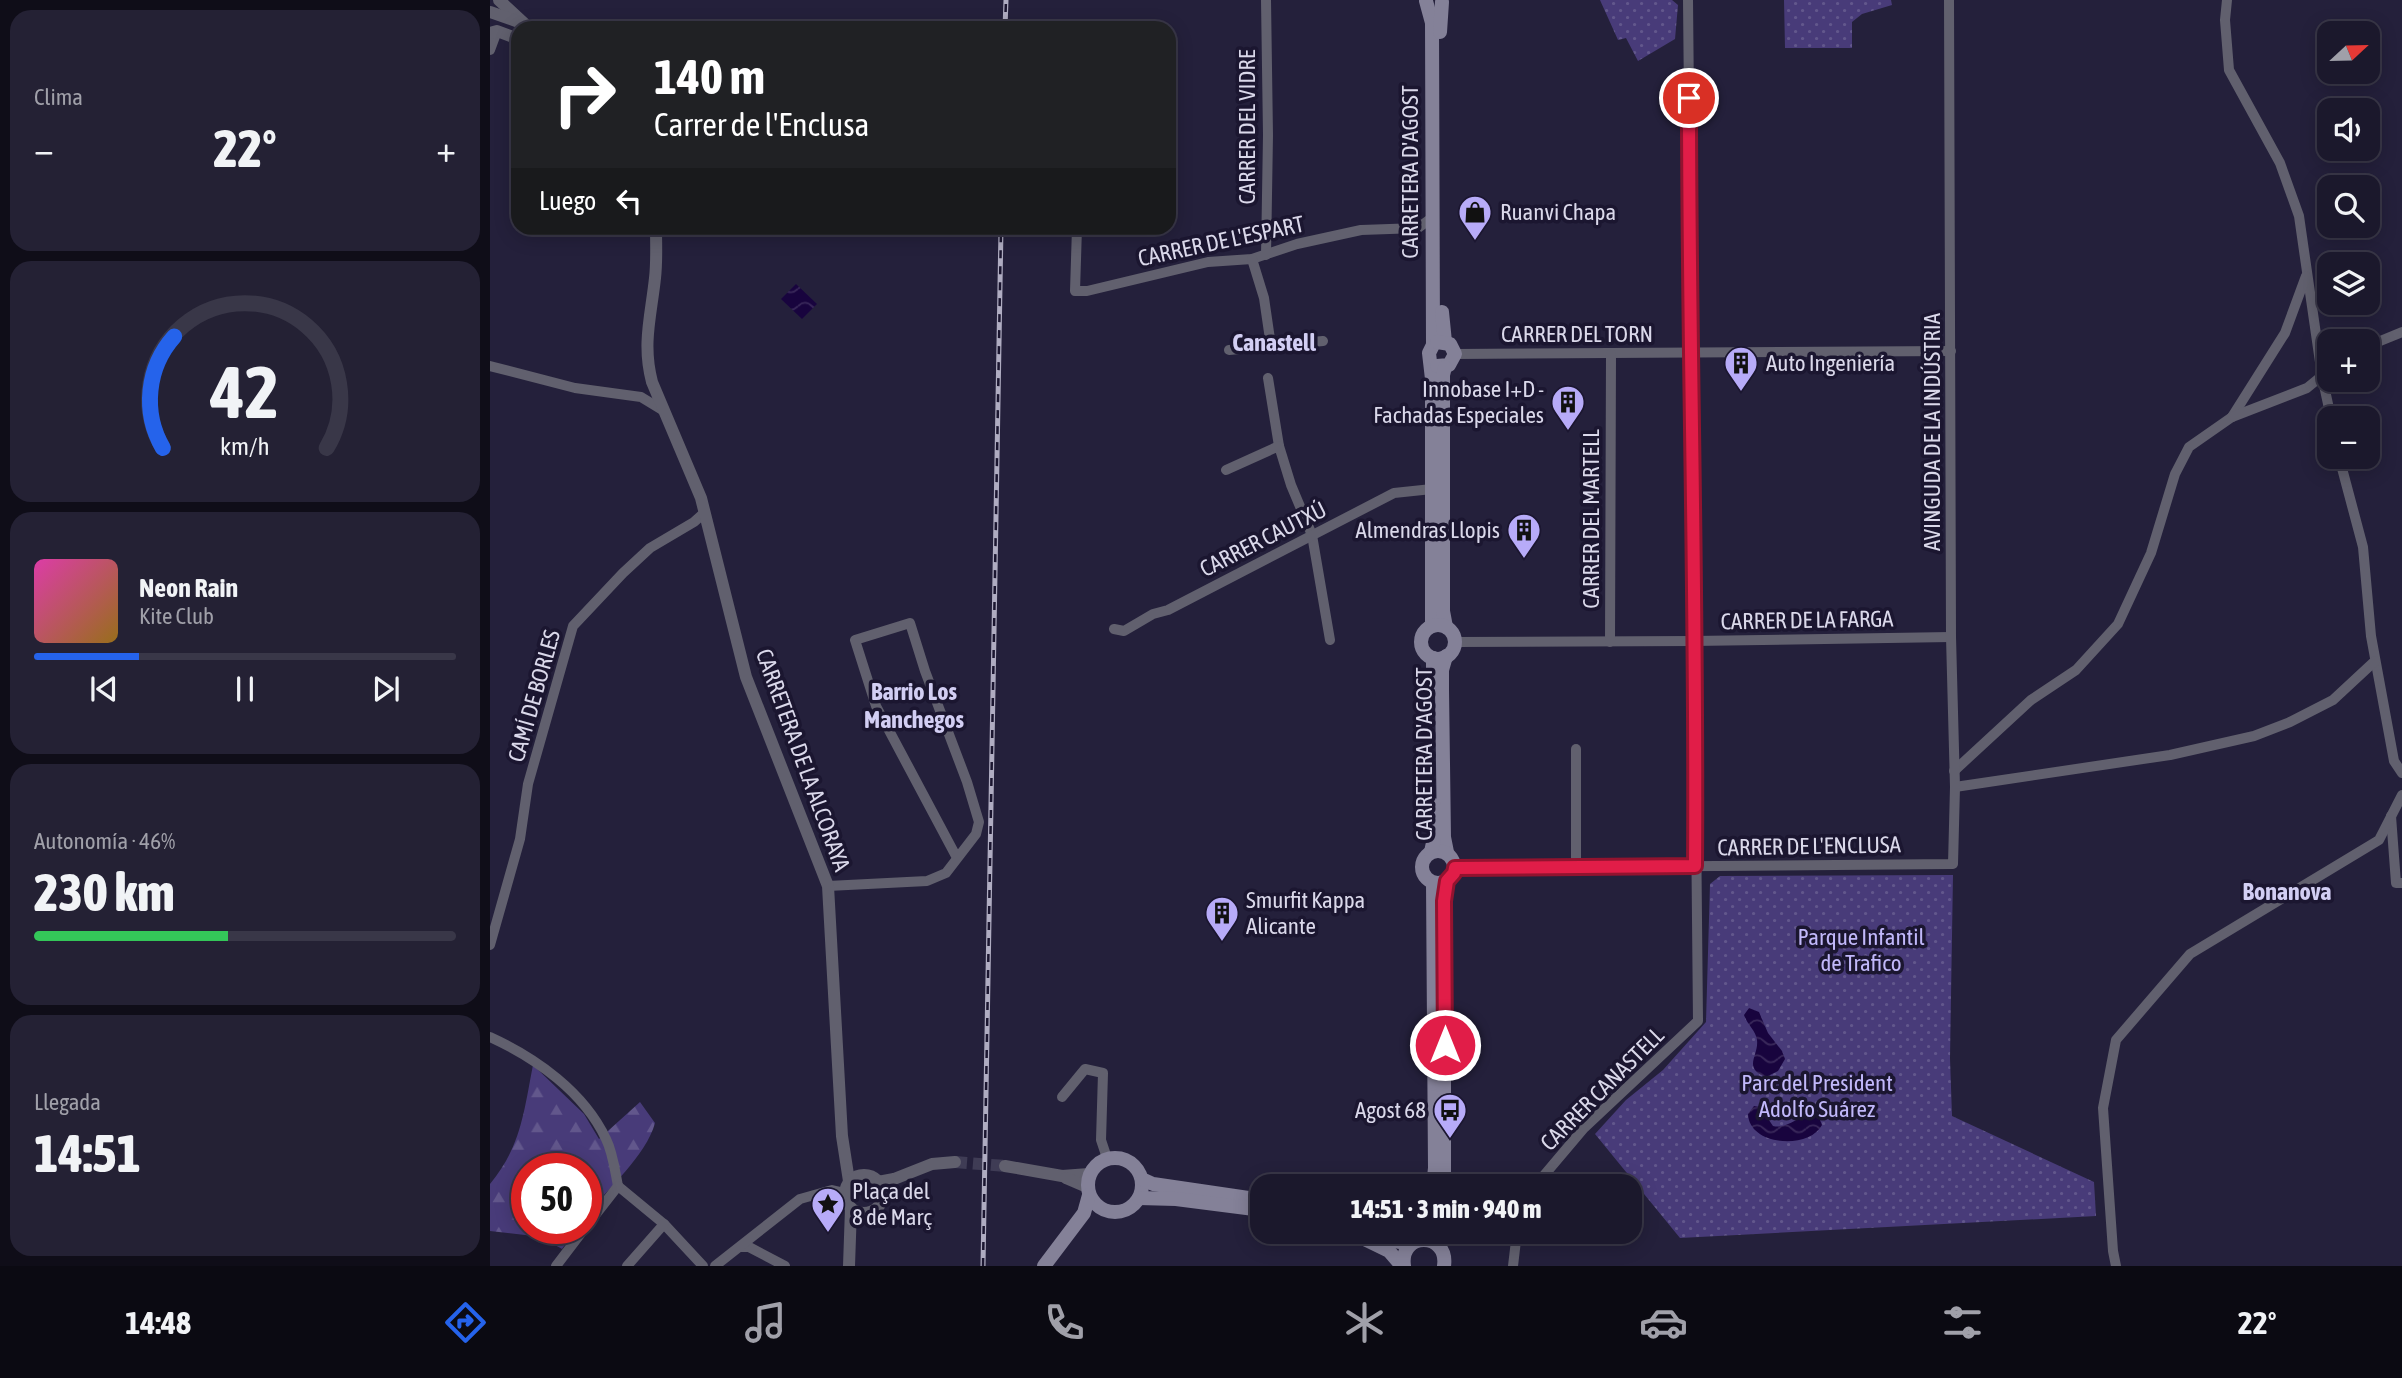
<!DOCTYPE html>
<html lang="es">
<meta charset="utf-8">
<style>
body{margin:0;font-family:"Asap Condensed",sans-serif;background:#242134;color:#f1f3f6;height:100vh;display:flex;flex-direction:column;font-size:26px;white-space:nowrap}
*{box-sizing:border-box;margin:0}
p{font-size:23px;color:#a0a0a9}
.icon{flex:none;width:38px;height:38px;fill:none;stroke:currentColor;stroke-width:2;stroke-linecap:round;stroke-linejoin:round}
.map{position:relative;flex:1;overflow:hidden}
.details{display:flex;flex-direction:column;gap:10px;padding:10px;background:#0f0d18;width:490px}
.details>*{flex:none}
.banner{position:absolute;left:21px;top:21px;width:665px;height:214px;border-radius:21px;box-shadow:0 4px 18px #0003,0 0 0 2px #393748;background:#202124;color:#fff;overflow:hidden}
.needle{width:46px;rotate:68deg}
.controls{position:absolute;left:1827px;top:21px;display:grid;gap:14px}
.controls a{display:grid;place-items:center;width:63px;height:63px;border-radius:14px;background:#1b182c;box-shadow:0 4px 18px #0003,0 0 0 2px #393748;font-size:35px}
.speed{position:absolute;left:21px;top:1153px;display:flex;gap:14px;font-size:35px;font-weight:700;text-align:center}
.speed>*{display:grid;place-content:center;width:91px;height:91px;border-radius:50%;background:#1b182c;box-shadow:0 4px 18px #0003,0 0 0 2px #393748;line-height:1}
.speed .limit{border:10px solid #d22;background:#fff;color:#111}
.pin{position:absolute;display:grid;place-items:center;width:60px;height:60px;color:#fff;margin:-30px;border:4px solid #fff;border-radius:50%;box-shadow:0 2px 7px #0007}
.me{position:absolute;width:77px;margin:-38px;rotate:0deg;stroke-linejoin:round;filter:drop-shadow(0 0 5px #0008)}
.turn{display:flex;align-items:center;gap:24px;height:147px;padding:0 28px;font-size:32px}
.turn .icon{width:91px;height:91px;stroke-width:2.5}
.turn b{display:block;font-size:49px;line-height:60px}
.then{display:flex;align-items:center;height:66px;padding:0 28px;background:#0003;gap:14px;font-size:26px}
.big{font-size:52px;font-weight:800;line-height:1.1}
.details .widget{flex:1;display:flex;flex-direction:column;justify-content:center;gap:10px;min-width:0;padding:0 24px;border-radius:21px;background:#242134}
.details .dial{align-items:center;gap:0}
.dial svg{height:182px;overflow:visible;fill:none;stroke:#393748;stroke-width:7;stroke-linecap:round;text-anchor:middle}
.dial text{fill:#f1f3f6;stroke:none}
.song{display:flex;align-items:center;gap:21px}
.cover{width:84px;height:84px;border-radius:10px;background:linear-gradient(135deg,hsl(320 70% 55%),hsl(40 70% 35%))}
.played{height:7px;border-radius:4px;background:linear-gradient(90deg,#2563eb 25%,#393748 25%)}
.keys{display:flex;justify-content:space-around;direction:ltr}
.heat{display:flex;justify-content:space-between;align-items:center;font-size:38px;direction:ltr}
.charge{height:10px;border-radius:5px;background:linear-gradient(90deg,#34c759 46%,#393748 0)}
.trip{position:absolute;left:760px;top:1174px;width:392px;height:70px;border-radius:21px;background:#1b182c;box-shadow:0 4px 18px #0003,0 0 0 2px #393748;font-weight:800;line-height:70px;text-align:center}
.menu{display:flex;height:112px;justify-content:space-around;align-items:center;background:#0b0a12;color:#a0a0a9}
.menu .icon{width:49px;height:49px}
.menu .current{color:#2563eb}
.menu b{font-size:32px;color:#f1f3f6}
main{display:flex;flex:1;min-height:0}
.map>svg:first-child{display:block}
</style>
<main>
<section class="details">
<div class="widget"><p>Clima</p>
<div class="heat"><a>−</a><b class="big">22°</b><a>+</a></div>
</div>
<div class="widget dial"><svg viewBox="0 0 100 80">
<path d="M14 69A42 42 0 1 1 86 69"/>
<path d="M14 69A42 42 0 0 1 19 20" stroke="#2563eb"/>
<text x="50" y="56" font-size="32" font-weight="700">42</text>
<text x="50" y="72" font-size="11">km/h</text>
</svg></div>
<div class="widget">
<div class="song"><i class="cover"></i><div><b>Neon Rain</b><p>Kite Club</p></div></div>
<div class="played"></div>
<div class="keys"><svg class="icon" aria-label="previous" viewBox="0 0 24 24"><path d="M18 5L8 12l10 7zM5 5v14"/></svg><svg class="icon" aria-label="pause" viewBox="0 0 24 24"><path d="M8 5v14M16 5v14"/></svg><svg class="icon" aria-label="next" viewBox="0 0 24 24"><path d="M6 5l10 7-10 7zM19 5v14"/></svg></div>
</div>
<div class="widget"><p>Autonomía · 46%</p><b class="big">230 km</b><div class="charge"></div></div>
<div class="widget"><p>Llegada</p><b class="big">14:51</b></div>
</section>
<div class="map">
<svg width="1912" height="1266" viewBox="0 0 1912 1266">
<defs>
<pattern id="forest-firs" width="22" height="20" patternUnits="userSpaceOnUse" patternTransform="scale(1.75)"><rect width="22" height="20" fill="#483b79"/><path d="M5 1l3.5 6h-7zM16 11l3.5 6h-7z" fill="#62578c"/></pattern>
<pattern id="park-dots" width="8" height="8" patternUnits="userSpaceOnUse" patternTransform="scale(1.75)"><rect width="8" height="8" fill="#483b79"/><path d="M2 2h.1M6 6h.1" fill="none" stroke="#62578c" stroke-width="1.8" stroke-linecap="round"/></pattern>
<pattern id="water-waves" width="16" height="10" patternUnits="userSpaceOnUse" patternTransform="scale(1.75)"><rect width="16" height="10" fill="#18043e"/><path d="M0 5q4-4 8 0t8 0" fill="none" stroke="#39285a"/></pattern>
</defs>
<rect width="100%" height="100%" fill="#24203b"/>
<path fill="url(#forest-firs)" d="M43 1065 94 1114 109 1139 150 1102 165 1123C156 1156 118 1188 96 1216V1169H37V1228L86 1229 72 1249 52 1237 0 1231V1184C31 1147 34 1111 43 1065Z"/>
<g fill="url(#park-dots)">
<polygon points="1110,0 1182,0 1188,5 1185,39 1148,61 1136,38 1128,40"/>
<polygon points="1294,0 1401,0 1402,5 1372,14 1362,22 1362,48 1295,48"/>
<polygon points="1463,875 1460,1058 1462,1116 1604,1182 1606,1216 1190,1238 1105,1134 1136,1100 1173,1070 1216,1022 1220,884 1230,876"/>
</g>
<g fill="url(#water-waves)">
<polygon points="306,284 327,304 312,319 291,299"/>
<path d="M1259 1008 1269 1012 1278 1033 1292 1051 1295 1059 1288 1071 1276 1077C1252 1068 1269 1056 1267 1040 1266 1031 1257 1024 1254 1015Z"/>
<path d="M1264 1106 1270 1107 1283 1126C1299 1130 1311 1111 1328 1115L1332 1125C1319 1150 1259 1146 1258 1114Z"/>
</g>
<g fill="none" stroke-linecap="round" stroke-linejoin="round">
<polyline stroke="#3f3c55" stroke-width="12" stroke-dasharray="12 6" stroke-linecap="butt" points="465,1162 515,1166"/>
<g stroke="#61606e" stroke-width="10">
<polyline points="776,0 778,135 776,255"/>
<polyline points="1737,0 1735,20 1739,70 1790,163 1809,216 1832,376 1841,418"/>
<polyline points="0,50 7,31"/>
<polyline points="587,228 585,291 597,291 718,262 762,259 807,244 871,230 928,228 943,217"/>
<polyline points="762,259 774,298 781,346"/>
<polyline points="1878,346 1912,332"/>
<polyline points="739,350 833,341"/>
<polyline points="965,354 1461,351"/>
<polyline points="0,366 85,388 151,397 174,411"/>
<polyline points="778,378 789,446"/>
<polyline points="1742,417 1795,333 1816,276"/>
<polyline points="1849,457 1873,547 1881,636 1904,761 1912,773"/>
<polyline points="736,470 789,446 801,485 822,535 840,640"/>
<polyline points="624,629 634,631 663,614 678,610 904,493 942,489"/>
<polyline points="965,642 1203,641 1461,637"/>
<polyline points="1120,642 1121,354"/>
<polyline points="1086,749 1086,867"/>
<polyline points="1464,771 1541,700 1586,670 1628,624 1661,553 1685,474 1699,447 1742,417 1817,388 1839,370"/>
<polyline points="1465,787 1680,755 1764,736 1800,722 1843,700 1885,661"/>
<polyline points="1901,816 1906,883 1912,883"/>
<polyline points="965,868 1463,864 1465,787 1461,637 1459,0"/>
<polyline points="338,886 437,881 456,873 486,834 489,822 477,782 435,671 420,623 365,640 386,706 467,858"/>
<polyline points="0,945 30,839 38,784 83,626 133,573 160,548 204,522 214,513"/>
<path d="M0 1037C46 1058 94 1092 116 1139 123 1153 125 1171 128 1186"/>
<polyline points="572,1097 595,1069 613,1073 611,1140 617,1158"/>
<polyline points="128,1186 174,1224 213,1266"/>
<polyline points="1045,1186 1094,1128 1208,1021 1198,0"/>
<polyline points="96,1227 128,1186"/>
<polyline points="250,1247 259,1247 295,1266"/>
<polyline points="66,1266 95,1228"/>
<polyline points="137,1266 174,1224"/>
<polyline points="225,1266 310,1199 342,1190 355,1193"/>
<polyline points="1023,1266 1027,1232"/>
<polyline points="1626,1266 1623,1251 1613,1108 1626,1040 1700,954 1889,840 1912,795"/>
</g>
<g stroke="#61606e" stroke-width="12">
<polyline points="9,0 39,28"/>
<polyline points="0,12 26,21"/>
<polyline points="0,33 7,31 28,39"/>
<path d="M166 228C166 244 167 261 165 278 161 316 152 344 162 382L211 498 256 677 338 886 352 1136 359 1181"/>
<polyline points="515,1166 572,1176 599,1174"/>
<circle cx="374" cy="1194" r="19"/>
<polyline points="576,1178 597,1187"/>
<polyline points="388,1182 404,1179 442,1164 465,1162"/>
<polyline points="359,1266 361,1208"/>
</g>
<g stroke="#848198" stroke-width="14">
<polyline points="936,1 942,23 943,345 939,353 942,379 942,626"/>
<polyline points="950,32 952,2"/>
<polyline points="952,312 955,342"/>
<polyline points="947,342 960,344 965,354 959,365 947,366"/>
<polyline points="955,367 953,375 953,611 956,627"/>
<circle cx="948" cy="642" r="17"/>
<polyline points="956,656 952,670 952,690 954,837 957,852"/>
<polyline points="943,658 943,683"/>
<circle cx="948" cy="867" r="16"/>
<polyline points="941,852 944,838 944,805"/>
<polyline points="943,883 945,1168 943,1186"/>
<circle cx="625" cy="1185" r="27"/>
<polyline points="652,1179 663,1184 772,1200"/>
<polyline points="954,1186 954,901 957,881"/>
<polyline points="649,1198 686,1199 772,1210"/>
<polyline points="860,1232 899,1251 912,1266"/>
<polyline points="886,1232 905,1241 921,1244"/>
<polyline points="554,1266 594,1213 599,1195"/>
<path d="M914 1266C909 1231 959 1232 954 1266"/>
</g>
<defs>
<g id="rail">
<polyline points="515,28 516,0"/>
<polyline points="493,1266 511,228"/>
</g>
</defs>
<use href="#rail" stroke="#afacc1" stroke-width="5"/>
<use href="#rail" stroke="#1b1630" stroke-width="2.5" stroke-dasharray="8" stroke-linecap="butt"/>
</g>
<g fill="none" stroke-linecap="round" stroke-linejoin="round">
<defs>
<path id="route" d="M955 1045 954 901 957 881 964 873 965 868 1205 866C1207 610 1199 354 1199 98"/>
</defs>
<use href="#route" stroke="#92132f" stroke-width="18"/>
<use href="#route" stroke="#e11d48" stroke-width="12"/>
</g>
<defs>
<symbol id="shop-pin" viewBox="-11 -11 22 30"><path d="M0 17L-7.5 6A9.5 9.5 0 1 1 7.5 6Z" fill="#b7abf8" stroke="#1b1630"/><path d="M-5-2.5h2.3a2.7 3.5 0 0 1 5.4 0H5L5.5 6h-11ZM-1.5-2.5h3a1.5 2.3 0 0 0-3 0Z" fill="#111"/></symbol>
<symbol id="building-pin" viewBox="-11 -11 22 30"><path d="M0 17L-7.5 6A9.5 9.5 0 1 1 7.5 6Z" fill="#b7abf8" stroke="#1b1630"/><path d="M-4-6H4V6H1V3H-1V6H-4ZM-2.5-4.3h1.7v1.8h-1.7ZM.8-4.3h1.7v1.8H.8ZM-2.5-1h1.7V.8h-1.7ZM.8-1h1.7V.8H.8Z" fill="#111"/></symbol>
<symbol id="bus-pin" viewBox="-11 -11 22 30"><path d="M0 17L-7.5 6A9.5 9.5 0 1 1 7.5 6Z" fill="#b7abf8" stroke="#1b1630"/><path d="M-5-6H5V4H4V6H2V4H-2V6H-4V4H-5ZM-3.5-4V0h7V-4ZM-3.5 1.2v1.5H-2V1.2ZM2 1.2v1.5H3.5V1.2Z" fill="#111"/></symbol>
<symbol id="sight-pin" viewBox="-11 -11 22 30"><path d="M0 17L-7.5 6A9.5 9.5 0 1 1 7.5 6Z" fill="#b7abf8" stroke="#1b1630"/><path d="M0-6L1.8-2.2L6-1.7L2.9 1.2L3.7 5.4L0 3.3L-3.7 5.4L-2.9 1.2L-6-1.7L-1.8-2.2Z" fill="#111"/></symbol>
</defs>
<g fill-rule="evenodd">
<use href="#shop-pin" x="966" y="193" width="38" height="52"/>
<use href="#building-pin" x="1232" y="344" width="38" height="52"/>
<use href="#building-pin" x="1059" y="383" width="38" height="52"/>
<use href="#building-pin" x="1015" y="511" width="38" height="52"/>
<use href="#building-pin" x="713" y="894" width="38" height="52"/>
<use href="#bus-pin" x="941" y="1091" width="38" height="52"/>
<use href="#sight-pin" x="319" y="1185" width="38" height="52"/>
</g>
<g text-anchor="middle" stroke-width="7" stroke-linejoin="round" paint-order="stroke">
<g font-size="23" fill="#dad8ea" stroke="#1b1630">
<text transform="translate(757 127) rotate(-90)" y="8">CARRER DEL VIDRE</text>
<text transform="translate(920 172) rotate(-90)" y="8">CARRETERA D'AGOST</text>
<text transform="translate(731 241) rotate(-12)" y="8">CARRER DE L'ESPART</text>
<text x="1087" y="342">CARRER DEL TORN</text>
<text transform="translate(1442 432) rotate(-90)" y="8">AVINGUDA DE LA INDÚSTRIA</text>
<text transform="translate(1101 519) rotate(-90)" y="8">CARRER DEL MARTELL</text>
<text transform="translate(773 539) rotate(-27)" y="8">CARRER CAUTXÚ</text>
<text transform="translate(1317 620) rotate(-1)" y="8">CARRER DE LA FARGA</text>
<text transform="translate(44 696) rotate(-74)" y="8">CAMÍ DE BORLES</text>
<text transform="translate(934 754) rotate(-90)" y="8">CARRETERA D'AGOST</text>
<text transform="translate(313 760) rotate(70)" y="8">CARRETERA DE LA ALCORAYA</text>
<text transform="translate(1319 846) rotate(-1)" y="8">CARRER DE L'ENCLUSA</text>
<text transform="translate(1112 1089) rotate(-45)" y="8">CARRER CANASTELL</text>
</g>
<g font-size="23" fill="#dad8ea" stroke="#1b1630" text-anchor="start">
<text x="1010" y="220">Ruanvi Chapa</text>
<text x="1276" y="371">Auto Ingeniería</text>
<text x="1054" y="397" text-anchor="end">Innobase I+D -<tspan x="1054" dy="26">Fachadas Especiales</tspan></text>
<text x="1010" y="538" text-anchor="end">Almendras Llopis</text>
<text x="756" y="908">Smurfit Kappa<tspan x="756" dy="26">Alicante</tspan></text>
<text x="936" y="1118" text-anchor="end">Agost 68</text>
<text x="362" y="1199">Plaça del<tspan x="362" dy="26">8 de Març</tspan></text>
</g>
<g font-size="23" fill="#c1b8fa" stroke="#1b1630">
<text x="1371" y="945">Parque Infantil<tspan x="1371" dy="26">de Trafico</tspan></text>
<text x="1327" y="1091">Parc del President<tspan x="1327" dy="26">Adolfo Suárez</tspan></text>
</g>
<g font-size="24" font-weight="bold" fill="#d2cef3" stroke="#1b1630">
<text x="784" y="351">Canastell</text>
<text x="424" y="700">Barrio Los<tspan x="424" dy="28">Manchegos</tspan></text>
<text x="1797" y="900">Bonanova</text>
</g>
</g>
</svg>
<div class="controls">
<a><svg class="needle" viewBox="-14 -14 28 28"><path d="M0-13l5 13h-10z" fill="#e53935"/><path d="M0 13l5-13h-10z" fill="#a0a0a9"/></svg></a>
<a><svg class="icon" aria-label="sound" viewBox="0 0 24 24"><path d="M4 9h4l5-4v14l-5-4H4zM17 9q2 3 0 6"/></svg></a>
<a><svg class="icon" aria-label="search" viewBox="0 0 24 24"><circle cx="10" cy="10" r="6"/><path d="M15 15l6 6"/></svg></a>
<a><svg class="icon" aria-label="layers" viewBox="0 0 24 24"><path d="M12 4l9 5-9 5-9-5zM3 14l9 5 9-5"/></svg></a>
<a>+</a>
<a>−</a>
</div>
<div class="speed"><div class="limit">50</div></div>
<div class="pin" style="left:1199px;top:98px;background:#d93025"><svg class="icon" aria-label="arrive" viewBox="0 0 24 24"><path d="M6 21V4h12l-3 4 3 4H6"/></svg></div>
<svg class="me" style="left:955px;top:1045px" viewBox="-20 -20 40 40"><circle r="17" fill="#e11d48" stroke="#fff" stroke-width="3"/><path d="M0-11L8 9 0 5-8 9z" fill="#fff"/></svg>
<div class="trip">14:51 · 3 min · 940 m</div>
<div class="banner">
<div class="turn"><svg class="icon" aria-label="right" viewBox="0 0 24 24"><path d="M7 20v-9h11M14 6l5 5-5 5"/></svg><div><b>140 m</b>Carrer de l'Enclusa</div></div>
<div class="then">Luego<svg class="icon" aria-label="left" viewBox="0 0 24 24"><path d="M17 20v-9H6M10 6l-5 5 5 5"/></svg></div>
</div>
</div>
</main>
<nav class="menu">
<b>14:48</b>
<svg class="icon current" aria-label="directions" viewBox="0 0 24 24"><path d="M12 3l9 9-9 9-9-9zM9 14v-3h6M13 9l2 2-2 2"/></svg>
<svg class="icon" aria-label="music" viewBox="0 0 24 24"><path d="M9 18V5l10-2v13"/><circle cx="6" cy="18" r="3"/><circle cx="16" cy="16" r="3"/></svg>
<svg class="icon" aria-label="phone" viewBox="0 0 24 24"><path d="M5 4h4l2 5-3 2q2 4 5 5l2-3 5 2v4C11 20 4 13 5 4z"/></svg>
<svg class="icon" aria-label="climate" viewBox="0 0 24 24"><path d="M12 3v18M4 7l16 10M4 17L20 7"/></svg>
<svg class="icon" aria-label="car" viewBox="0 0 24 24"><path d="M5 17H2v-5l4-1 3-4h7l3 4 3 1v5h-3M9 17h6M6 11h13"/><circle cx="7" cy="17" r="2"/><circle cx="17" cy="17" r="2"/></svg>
<svg class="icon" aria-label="filters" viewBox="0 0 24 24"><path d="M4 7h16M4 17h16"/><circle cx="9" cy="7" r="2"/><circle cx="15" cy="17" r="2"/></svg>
<b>22°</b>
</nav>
